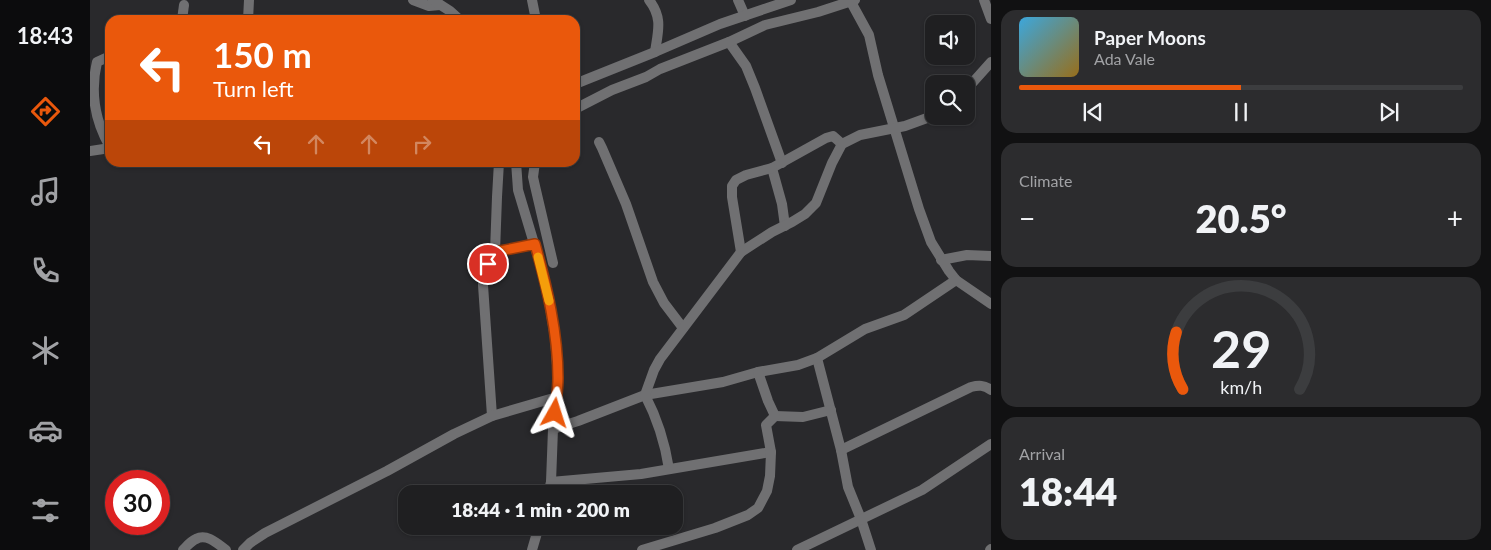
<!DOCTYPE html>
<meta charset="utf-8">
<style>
body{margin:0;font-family:Lato,sans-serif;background:#2c2c2e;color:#f1f3f6;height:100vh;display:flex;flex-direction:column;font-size:19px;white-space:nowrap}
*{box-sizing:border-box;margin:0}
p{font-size:16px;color:#a1a2a5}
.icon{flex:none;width:28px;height:28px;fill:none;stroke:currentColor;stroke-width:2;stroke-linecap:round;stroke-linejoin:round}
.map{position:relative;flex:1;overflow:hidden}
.panel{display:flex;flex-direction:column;gap:10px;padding:10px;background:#111112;width:500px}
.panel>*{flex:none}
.banner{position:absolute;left:15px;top:15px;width:475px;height:152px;border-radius:15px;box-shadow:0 1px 4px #0004,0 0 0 1px #3c3d3f;background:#ea580c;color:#fff;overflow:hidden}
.fabs{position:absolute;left:835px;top:15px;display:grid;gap:10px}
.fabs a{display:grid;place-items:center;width:50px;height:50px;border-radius:10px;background:#1f1f21;box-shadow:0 1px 4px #0004,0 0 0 1px #3c3d3f;font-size:25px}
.speed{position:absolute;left:15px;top:470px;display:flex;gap:10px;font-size:25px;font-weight:700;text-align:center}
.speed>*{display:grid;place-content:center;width:65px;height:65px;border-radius:50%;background:#1f1f21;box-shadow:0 1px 4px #0004,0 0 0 1px #3c3d3f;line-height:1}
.speed .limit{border:8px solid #d22;background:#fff;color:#111}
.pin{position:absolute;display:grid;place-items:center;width:42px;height:42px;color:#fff;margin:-21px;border:2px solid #fff;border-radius:50%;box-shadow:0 1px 5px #0007}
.me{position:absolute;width:55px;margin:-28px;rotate:6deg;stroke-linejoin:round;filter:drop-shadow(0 0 4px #0008)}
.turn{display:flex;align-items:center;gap:18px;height:105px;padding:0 25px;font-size:22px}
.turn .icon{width:65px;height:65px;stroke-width:2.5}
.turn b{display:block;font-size:35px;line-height:42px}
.lanes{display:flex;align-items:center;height:48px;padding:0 25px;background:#0003;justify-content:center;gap:25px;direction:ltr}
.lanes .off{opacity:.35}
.big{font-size:38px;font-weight:800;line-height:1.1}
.panel .tile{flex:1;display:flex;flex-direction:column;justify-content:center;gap:8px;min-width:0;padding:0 18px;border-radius:15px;background:#2c2c2e}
.panel .dial{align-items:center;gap:0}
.dial svg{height:130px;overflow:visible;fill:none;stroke:#3c3d3f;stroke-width:7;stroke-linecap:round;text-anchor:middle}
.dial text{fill:#f1f3f6;stroke:none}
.song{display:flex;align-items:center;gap:15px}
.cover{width:60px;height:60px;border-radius:8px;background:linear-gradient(135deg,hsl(200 70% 55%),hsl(40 70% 35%))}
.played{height:5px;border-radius:2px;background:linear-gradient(90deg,#ea580c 50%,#3c3d3f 50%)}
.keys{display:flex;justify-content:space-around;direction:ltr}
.heat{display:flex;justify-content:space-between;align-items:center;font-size:28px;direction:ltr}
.trip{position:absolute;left:308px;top:485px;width:285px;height:50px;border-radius:15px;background:#1f1f21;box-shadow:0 1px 4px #0004,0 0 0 1px #3c3d3f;font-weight:800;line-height:50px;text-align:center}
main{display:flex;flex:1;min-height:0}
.tab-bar{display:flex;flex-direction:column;width:90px;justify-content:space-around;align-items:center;background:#0c0c0d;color:#a1a2a5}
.tab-bar .icon{width:35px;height:35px}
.tab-bar .on{color:#ea580c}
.tab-bar b{font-size:22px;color:#f1f3f6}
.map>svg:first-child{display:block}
</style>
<main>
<nav class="tab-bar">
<b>18:43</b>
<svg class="icon on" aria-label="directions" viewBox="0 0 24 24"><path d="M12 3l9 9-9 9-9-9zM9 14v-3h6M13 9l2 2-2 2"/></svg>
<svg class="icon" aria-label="music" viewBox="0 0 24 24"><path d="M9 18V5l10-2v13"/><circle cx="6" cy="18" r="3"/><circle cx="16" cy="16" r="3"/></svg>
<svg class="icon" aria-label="phone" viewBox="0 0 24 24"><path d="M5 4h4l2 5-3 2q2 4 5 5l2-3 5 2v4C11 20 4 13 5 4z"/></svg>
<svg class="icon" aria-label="climate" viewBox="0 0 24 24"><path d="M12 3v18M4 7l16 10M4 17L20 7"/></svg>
<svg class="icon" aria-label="car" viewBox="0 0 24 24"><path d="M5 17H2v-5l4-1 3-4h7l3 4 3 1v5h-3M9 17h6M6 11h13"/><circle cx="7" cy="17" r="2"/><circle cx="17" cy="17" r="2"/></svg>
<svg class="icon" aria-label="filters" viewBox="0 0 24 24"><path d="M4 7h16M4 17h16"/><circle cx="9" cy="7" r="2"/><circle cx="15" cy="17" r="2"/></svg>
</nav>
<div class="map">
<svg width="901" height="550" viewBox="0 0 901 550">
<rect width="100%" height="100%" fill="#29292c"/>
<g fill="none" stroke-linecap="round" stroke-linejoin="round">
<g stroke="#707072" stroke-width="10">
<polyline points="323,0 339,6 350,5"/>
<polyline points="343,0 360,11 370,20"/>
<polyline points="442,0 446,20"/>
<path d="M559 0C573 18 568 31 565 52"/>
<polyline points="648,0 655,16"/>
<polyline points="894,0 901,19"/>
<polyline points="761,2 779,35 788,75 829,209 841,242 859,271 866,280 901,304"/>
<polyline points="92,20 94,5"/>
<polyline points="158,20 159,0"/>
<polyline points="639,42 656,66 665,88 692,163"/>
<path d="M20 56 7 62C0 92 5 121 20 147"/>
<polyline points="485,84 565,52 630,24 701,0"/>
<polyline points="876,90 901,62"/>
<polyline points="485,109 522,90 556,77 570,69 639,42 675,25 728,12 765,0"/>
<polyline points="509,142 512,148 536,204 563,282 574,303 593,328"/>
<polyline points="0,151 20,148"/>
<polyline points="426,162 428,190 452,270 459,301 465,338 468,379 463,429 461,482 458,494"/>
<polyline points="445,162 443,177 445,186 463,263"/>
<polyline points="695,226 692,204 682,168 736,138 743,136 752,144"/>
<polyline points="405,252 445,244"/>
<polyline points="651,252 642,197 642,186 646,180 656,175 682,168"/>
<polyline points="851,260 877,255 901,256"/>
<polyline points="727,358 751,450 758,487 771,519 781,550"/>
<polyline points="402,416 393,285 394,274 405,252 407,197 409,162"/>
<polyline points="685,416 713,417 741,410"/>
<polyline points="463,429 488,421 555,395 633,382 668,372 708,365 727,358 775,329 814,315 866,280"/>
<path d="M751 450 881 387C889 385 894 385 901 390"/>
<path d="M579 469C575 443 567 418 555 395L564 370 570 359 651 252 682 232 702 222 715 214 726 203 742 163 752 144 770 135 815 126 837 118 844 114"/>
<polyline points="461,482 551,474 681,452"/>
<path d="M93 550C96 547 101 541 106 539 117 533 128 544 136 550"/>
<polyline points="153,550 160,543 175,533 297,471 364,434 402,416 467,397"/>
<polyline points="442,550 449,526"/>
<polyline points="552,550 625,528 658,515 668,508 677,491 680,476 681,452 676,425 685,416 678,401 668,372"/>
<polyline points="707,550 832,490 901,444"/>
<polyline points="900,550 901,549"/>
</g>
</g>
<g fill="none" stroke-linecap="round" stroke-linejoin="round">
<defs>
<path id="route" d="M398 264 405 252 445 244C457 287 468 333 468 378 468 389 466 401 465 413"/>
</defs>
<use href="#route" stroke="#983908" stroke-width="12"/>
<use href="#route" stroke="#ea580c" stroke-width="9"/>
<polyline stroke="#f59e0b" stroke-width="9" points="448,257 459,301"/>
</g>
</svg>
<div class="fabs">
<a><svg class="icon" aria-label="sound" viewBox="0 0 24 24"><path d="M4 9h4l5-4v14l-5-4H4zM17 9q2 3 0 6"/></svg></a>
<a><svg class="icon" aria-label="search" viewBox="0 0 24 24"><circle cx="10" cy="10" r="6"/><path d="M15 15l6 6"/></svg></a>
</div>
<div class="speed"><div class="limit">30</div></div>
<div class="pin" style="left:398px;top:264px;background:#d93025"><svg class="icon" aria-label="arrive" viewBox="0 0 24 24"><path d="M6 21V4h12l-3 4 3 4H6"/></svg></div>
<svg class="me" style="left:465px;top:413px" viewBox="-20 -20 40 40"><path d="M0-17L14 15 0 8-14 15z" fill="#ea580c" stroke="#fff" stroke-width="4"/></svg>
<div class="trip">18:44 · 1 min · 200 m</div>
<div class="banner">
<div class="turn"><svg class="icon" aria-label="left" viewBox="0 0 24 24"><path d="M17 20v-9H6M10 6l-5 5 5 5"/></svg><div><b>150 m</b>Turn left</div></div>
<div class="lanes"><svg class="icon" aria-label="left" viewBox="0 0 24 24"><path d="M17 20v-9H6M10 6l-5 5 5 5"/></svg><svg class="icon off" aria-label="ahead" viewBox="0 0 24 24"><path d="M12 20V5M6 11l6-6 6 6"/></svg><svg class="icon off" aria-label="ahead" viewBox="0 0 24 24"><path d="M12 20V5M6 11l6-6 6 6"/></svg><svg class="icon off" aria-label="right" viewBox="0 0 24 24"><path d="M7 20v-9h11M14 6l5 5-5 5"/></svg></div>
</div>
</div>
<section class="panel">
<div class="tile">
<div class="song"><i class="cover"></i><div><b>Paper Moons</b><p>Ada Vale</p></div></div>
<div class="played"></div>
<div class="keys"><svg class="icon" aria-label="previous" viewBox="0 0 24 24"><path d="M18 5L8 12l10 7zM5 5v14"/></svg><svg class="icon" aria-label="pause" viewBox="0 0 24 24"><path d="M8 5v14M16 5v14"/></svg><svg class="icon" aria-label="next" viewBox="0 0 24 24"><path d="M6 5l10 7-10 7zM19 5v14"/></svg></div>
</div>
<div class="tile"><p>Climate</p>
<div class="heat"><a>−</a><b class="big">20.5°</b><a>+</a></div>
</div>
<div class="tile dial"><svg viewBox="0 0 100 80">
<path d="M14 69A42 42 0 1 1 86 69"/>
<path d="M14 69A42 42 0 0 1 10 34" stroke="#ea580c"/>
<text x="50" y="56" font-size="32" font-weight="700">29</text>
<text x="50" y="72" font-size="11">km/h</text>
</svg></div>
<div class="tile"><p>Arrival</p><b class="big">18:44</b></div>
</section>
</main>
